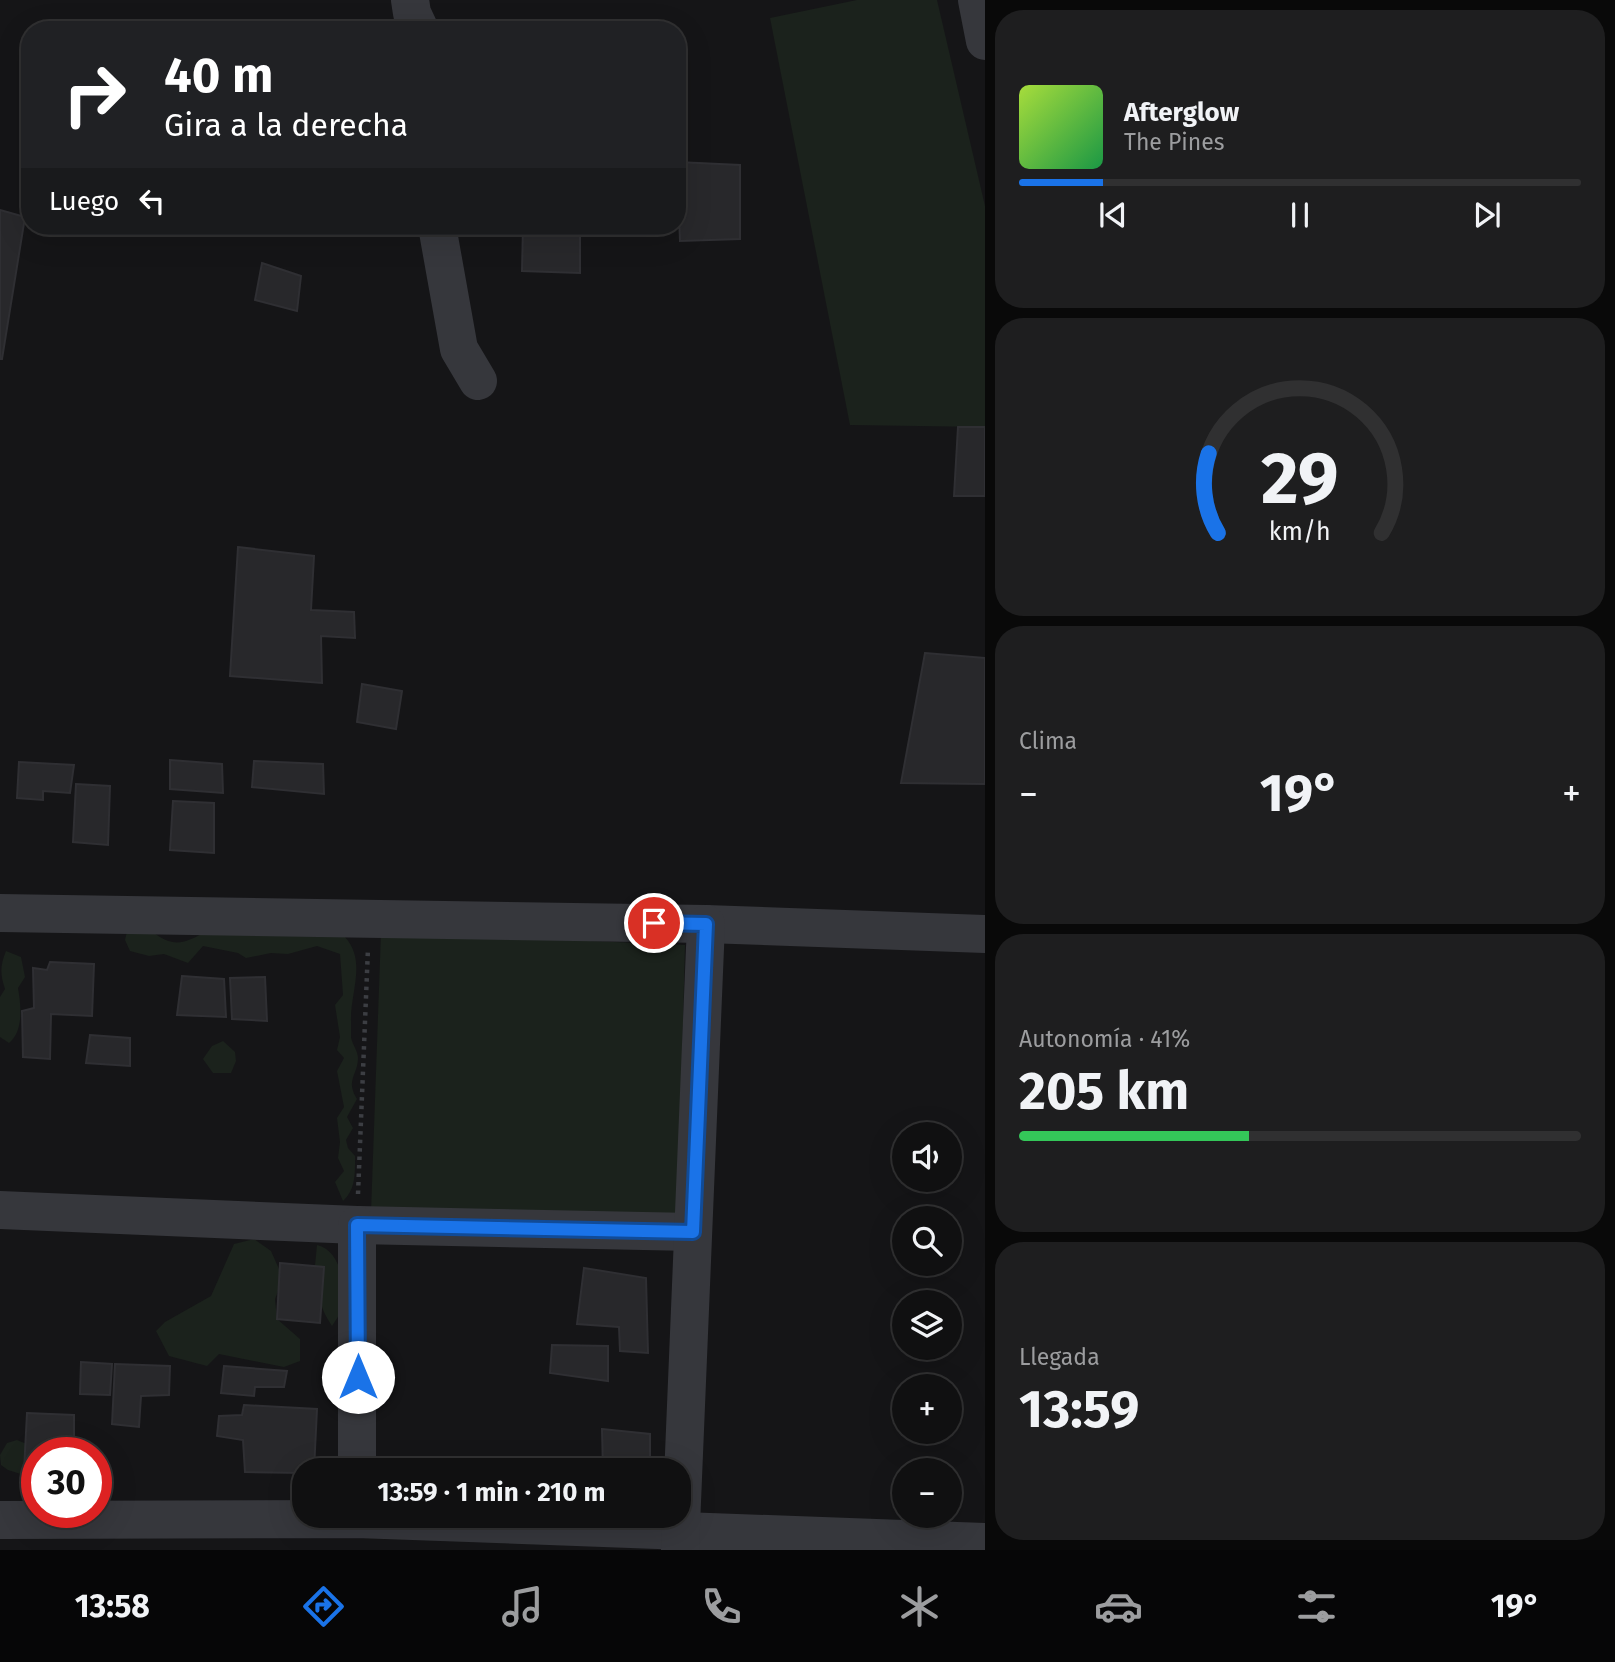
<!DOCTYPE html>
<html lang="es">
<meta charset="utf-8">
<style>
body{margin:0;font-family:"Fira Sans",sans-serif;background:#1e1e1f;color:#f1f3f6;height:100vh;display:flex;flex-direction:column;font-size:26px;white-space:nowrap}
*{box-sizing:border-box;margin:0}
p{font-size:23px;color:#9c9d9f}
.icon{flex:none;width:38px;height:38px;fill:none;stroke:currentColor;stroke-width:2;stroke-linecap:round;stroke-linejoin:round}
.map{position:relative;flex:1;overflow:hidden}
.panel{display:flex;flex-direction:column;gap:10px;padding:10px;background:#090909;width:630px}
.panel>*{flex:none}
.top-card{position:absolute;left:21px;top:21px;width:665px;height:214px;border-radius:28px;box-shadow:0 7px 28px #0002,0 0 0 2px #303031;background:#202124;color:#fff;overflow:hidden}
.fabs{position:absolute;left:892px;top:1122px;display:grid;gap:14px}
.fabs a{display:grid;place-items:center;width:70px;height:70px;border-radius:50%;background:#101011;box-shadow:0 7px 28px #0002,0 0 0 2px #303031;font-size:35px}
.speed{position:absolute;left:21px;top:1437px;display:flex;gap:14px;font-size:35px;font-weight:700;text-align:center}
.speed>*{display:grid;place-content:center;width:91px;height:91px;border-radius:50%;background:#101011;box-shadow:0 7px 28px #0002,0 0 0 2px #303031;line-height:1}
.speed .limit{border:10px solid #d22;background:#fff;color:#111}
.pin{position:absolute;display:grid;place-items:center;width:60px;height:60px;color:#fff;margin:-30px;border:4px solid #fff;border-radius:50%;box-shadow:0 2px 7px #0007}
.me{position:absolute;width:77px;margin:-38px;rotate:0deg;stroke-linejoin:round;filter:drop-shadow(0 0 5px #0008)}
.turn{display:flex;align-items:center;gap:24px;height:147px;padding:0 28px;font-size:32px}
.turn .icon{width:91px;height:91px;stroke-width:2.5}
.turn b{display:block;font-size:49px;line-height:60px}
.then{display:flex;align-items:center;height:66px;padding:0 28px;background:#0003;gap:14px;font-size:26px}
.big{font-size:52px;font-weight:700;line-height:1.1}
.panel .tile{flex:1;display:flex;flex-direction:column;justify-content:center;gap:10px;min-width:0;padding:0 24px;border-radius:28px;background:#1e1e1f}
.panel .dial{align-items:center;gap:0}
.dial svg{height:182px;overflow:visible;fill:none;stroke:#303031;stroke-width:7;stroke-linecap:round;text-anchor:middle}
.dial text{fill:#f1f3f6;stroke:none}
.song{display:flex;align-items:center;gap:21px}
.cover{width:84px;height:84px;border-radius:10px;background:linear-gradient(135deg,hsl(80 70% 55%),hsl(140 70% 35%))}
.played{height:7px;border-radius:4px;background:linear-gradient(90deg,#1a73e8 15%,#303031 15%)}
.keys{display:flex;justify-content:space-around;direction:ltr}
.heat{display:flex;justify-content:space-between;align-items:center;font-size:38px;direction:ltr}
.charge{height:10px;border-radius:5px;background:linear-gradient(90deg,#34c759 41%,#303031 0)}
.trip{position:absolute;left:292px;top:1458px;width:399px;height:70px;border-radius:28px;background:#101011;box-shadow:0 7px 28px #0002,0 0 0 2px #303031;font-weight:700;line-height:70px;text-align:center}
.tabs{display:flex;height:112px;justify-content:space-around;align-items:center;background:#060607;color:#9c9d9f}
.tabs .icon{width:49px;height:49px}
.tabs .on{color:#1a73e8}
.tabs b{font-size:32px;color:#f1f3f6}
main{display:flex;flex:1;min-height:0}
.map>svg:first-child{display:block}
</style>
<main>
<div class="map">
<svg width="985" height="1550" viewBox="0 0 985 1550">
<rect width="100%" height="100%" fill="#151517"/>
<g fill="#1b221c">
<polygon points="857,0 937,0 985,206 985,427 850,425 770,18"/>
<path d="M140 921C167 945 176 950 208 930L345 937C367 961 350 993 351 1021 351 1026 351 1032 351 1037 352 1044 358 1051 358 1058 358 1075 345 1080 357 1099L347 1117 353 1128 346 1140 348 1148 355 1156C355 1173 356 1189 343 1201L335 1182 344 1171 338 1158 340 1142 337 1118 344 1107 337 1071 344 1058 337 1050 340 1037 335 1005 343 995 340 954 317 946 288 954 271 953 246 958 238 953 203 946 188 963 164 954 149 956 130 951 125 940 128 927Z"/>
<polygon points="381,932 685,945 678,1214 371,1212"/>
<path d="M6 951 21 957 25 977 18 988C21 1005 24 1031 9 1043L0 1037V997L5 989C0 974 0 966 6 951Z"/>
<polygon points="223,1041 235,1052 236,1061 231,1073 213,1073 203,1059 212,1046"/>
<polygon points="254,1239 271,1251 283,1278 275,1299 277,1319 300,1339 300,1361 284,1367 219,1354 207,1366 169,1356 156,1331 165,1322 211,1296 234,1244"/>
<path d="M317 1245C341 1251 343 1282 347 1303L332 1326C320 1308 316 1295 323 1274L315 1266Z"/>
<polygon points="17,1440 29,1445 28,1471 24,1475 8,1470 1,1465 0,1455 7,1443"/>
</g>
<g fill="#28282b" stroke="#2f2f33" stroke-width="2">
<polygon points="677,162 740,165 740,239 680,241"/>
<polygon points="0,210 25,217 2,359 0,359"/>
<polygon points="523,226 580,226 580,273 522,271"/>
<polygon points="262,263 301,276 297,311 255,300"/>
<polygon points="958,427 985,427 985,496 954,496"/>
<polygon points="238,547 314,556 311,610 354,612 355,638 321,636 322,683 230,676"/>
<polygon points="925,653 985,658 985,784 901,783"/>
<polygon points="362,684 402,691 396,729 357,722"/>
<polygon points="170,760 222,764 223,793 170,789"/>
<polygon points="254,761 323,764 324,794 252,787"/>
<polygon points="19,762 74,765 70,793 43,791 43,800 17,798"/>
<polygon points="76,784 110,786 108,845 73,842"/>
<polygon points="173,801 214,803 214,853 170,850"/>
<polygon points="50,962 94,964 92,1016 51,1014 50,1059 23,1057 22,1011 34,1008 33,968 47,970"/>
<polygon points="182,976 224,979 226,1017 177,1015"/>
<polygon points="265,977 267,1021 232,1019 230,978"/>
<polygon points="90,1035 130,1038 130,1066 86,1063"/>
<polygon points="280,1263 324,1267 320,1323 277,1319"/>
<polygon points="584,1268 646,1278 648,1353 620,1351 619,1327 577,1324"/>
<polygon points="552,1345 608,1346 608,1381 550,1373"/>
<polygon points="81,1362 112,1364 110,1395 80,1394"/>
<polygon points="115,1364 170,1366 169,1395 141,1396 139,1427 112,1424"/>
<polygon points="224,1366 287,1371 284,1387 255,1387 254,1396 221,1393"/>
<polygon points="244,1405 317,1409 314,1470 304,1470 304,1473 245,1472 243,1440 217,1436 219,1416 242,1415"/>
<polygon points="27,1413 74,1415 74,1452 37,1452 37,1472 24,1471"/>
<polygon points="602,1429 650,1434 650,1470 603,1470"/>
</g>
<g fill="none" stroke-linecap="round" stroke-linejoin="round">
<polyline stroke="#3c3e43" stroke-width="4.5" stroke-dasharray="3.5 5" stroke-linecap="butt" points="358,1194 368,948"/>
<g stroke="#36373c" stroke-width="38">
<polyline points="410,0 412,13 420,30"/>
<polyline points="977,0 985,41"/>
<polyline points="437,226 459,349 478,381"/>
<polyline points="0,913 706,924 985,934"/>
<polyline points="0,1210 357,1225 693,1232"/>
<polyline points="357,1225 357,1470"/>
<polyline points="0,1520 357,1519 985,1542"/>
<polyline points="680,1550 706,924"/>
</g>
</g>
<g fill="none" stroke-linecap="round" stroke-linejoin="round">
<defs>
<polyline id="route" points="358,1377 357,1225 693,1232 706,924 654,923"/>
</defs>
<use href="#route" stroke="#114b97" stroke-width="18"/>
<use href="#route" stroke="#1a73e8" stroke-width="12"/>
</g>
</svg>
<div class="fabs">
<a><svg class="icon" aria-label="sound" viewBox="0 0 24 24"><path d="M4 9h4l5-4v14l-5-4H4zM17 9q2 3 0 6"/></svg></a>
<a><svg class="icon" aria-label="search" viewBox="0 0 24 24"><circle cx="10" cy="10" r="6"/><path d="M15 15l6 6"/></svg></a>
<a><svg class="icon" aria-label="layers" viewBox="0 0 24 24"><path d="M12 4l9 5-9 5-9-5zM3 14l9 5 9-5"/></svg></a>
<a>+</a>
<a>−</a>
</div>
<div class="speed"><div class="limit">30</div></div>
<div class="pin" style="left:654px;top:923px;background:#d93025"><svg class="icon" aria-label="arrive" viewBox="0 0 24 24"><path d="M6 21V4h12l-3 4 3 4H6"/></svg></div>
<svg class="me" style="left:358px;top:1377px" viewBox="-20 -20 40 40"><circle r="19" fill="#fff"/><path d="M0-13L10 11 0 6-10 11z" fill="#1a73e8"/></svg>
<div class="trip">13:59 · 1 min · 210 m</div>
<div class="top-card">
<div class="turn"><svg class="icon" aria-label="right" viewBox="0 0 24 24"><path d="M7 20v-9h11M14 6l5 5-5 5"/></svg><div><b>40 m</b>Gira a la derecha</div></div>
<div class="then">Luego<svg class="icon" aria-label="left" viewBox="0 0 24 24"><path d="M17 20v-9H6M10 6l-5 5 5 5"/></svg></div>
</div>
</div>
<section class="panel">
<div class="tile">
<div class="song"><i class="cover"></i><div><b>Afterglow</b><p>The Pines</p></div></div>
<div class="played"></div>
<div class="keys"><svg class="icon" aria-label="previous" viewBox="0 0 24 24"><path d="M18 5L8 12l10 7zM5 5v14"/></svg><svg class="icon" aria-label="pause" viewBox="0 0 24 24"><path d="M8 5v14M16 5v14"/></svg><svg class="icon" aria-label="next" viewBox="0 0 24 24"><path d="M6 5l10 7-10 7zM19 5v14"/></svg></div>
</div>
<div class="tile dial"><svg viewBox="0 0 100 80">
<path d="M14 69A42 42 0 1 1 86 69"/>
<path d="M14 69A42 42 0 0 1 10 34" stroke="#1a73e8"/>
<text x="50" y="56" font-size="32" font-weight="700">29</text>
<text x="50" y="72" font-size="11">km/h</text>
</svg></div>
<div class="tile"><p>Clima</p>
<div class="heat"><a>−</a><b class="big">19°</b><a>+</a></div>
</div>
<div class="tile"><p>Autonomía · 41%</p><b class="big">205 km</b><div class="charge"></div></div>
<div class="tile"><p>Llegada</p><b class="big">13:59</b></div>
</section>
</main>
<nav class="tabs">
<b>13:58</b>
<svg class="icon on" aria-label="directions" viewBox="0 0 24 24"><path d="M12 3l9 9-9 9-9-9zM9 14v-3h6M13 9l2 2-2 2"/></svg>
<svg class="icon" aria-label="music" viewBox="0 0 24 24"><path d="M9 18V5l10-2v13"/><circle cx="6" cy="18" r="3"/><circle cx="16" cy="16" r="3"/></svg>
<svg class="icon" aria-label="phone" viewBox="0 0 24 24"><path d="M5 4h4l2 5-3 2q2 4 5 5l2-3 5 2v4C11 20 4 13 5 4z"/></svg>
<svg class="icon" aria-label="climate" viewBox="0 0 24 24"><path d="M12 3v18M4 7l16 10M4 17L20 7"/></svg>
<svg class="icon" aria-label="car" viewBox="0 0 24 24"><path d="M5 17H2v-5l4-1 3-4h7l3 4 3 1v5h-3M9 17h6M6 11h13"/><circle cx="7" cy="17" r="2"/><circle cx="17" cy="17" r="2"/></svg>
<svg class="icon" aria-label="filters" viewBox="0 0 24 24"><path d="M4 7h16M4 17h16"/><circle cx="9" cy="7" r="2"/><circle cx="15" cy="17" r="2"/></svg>
<b>19°</b>
</nav>
